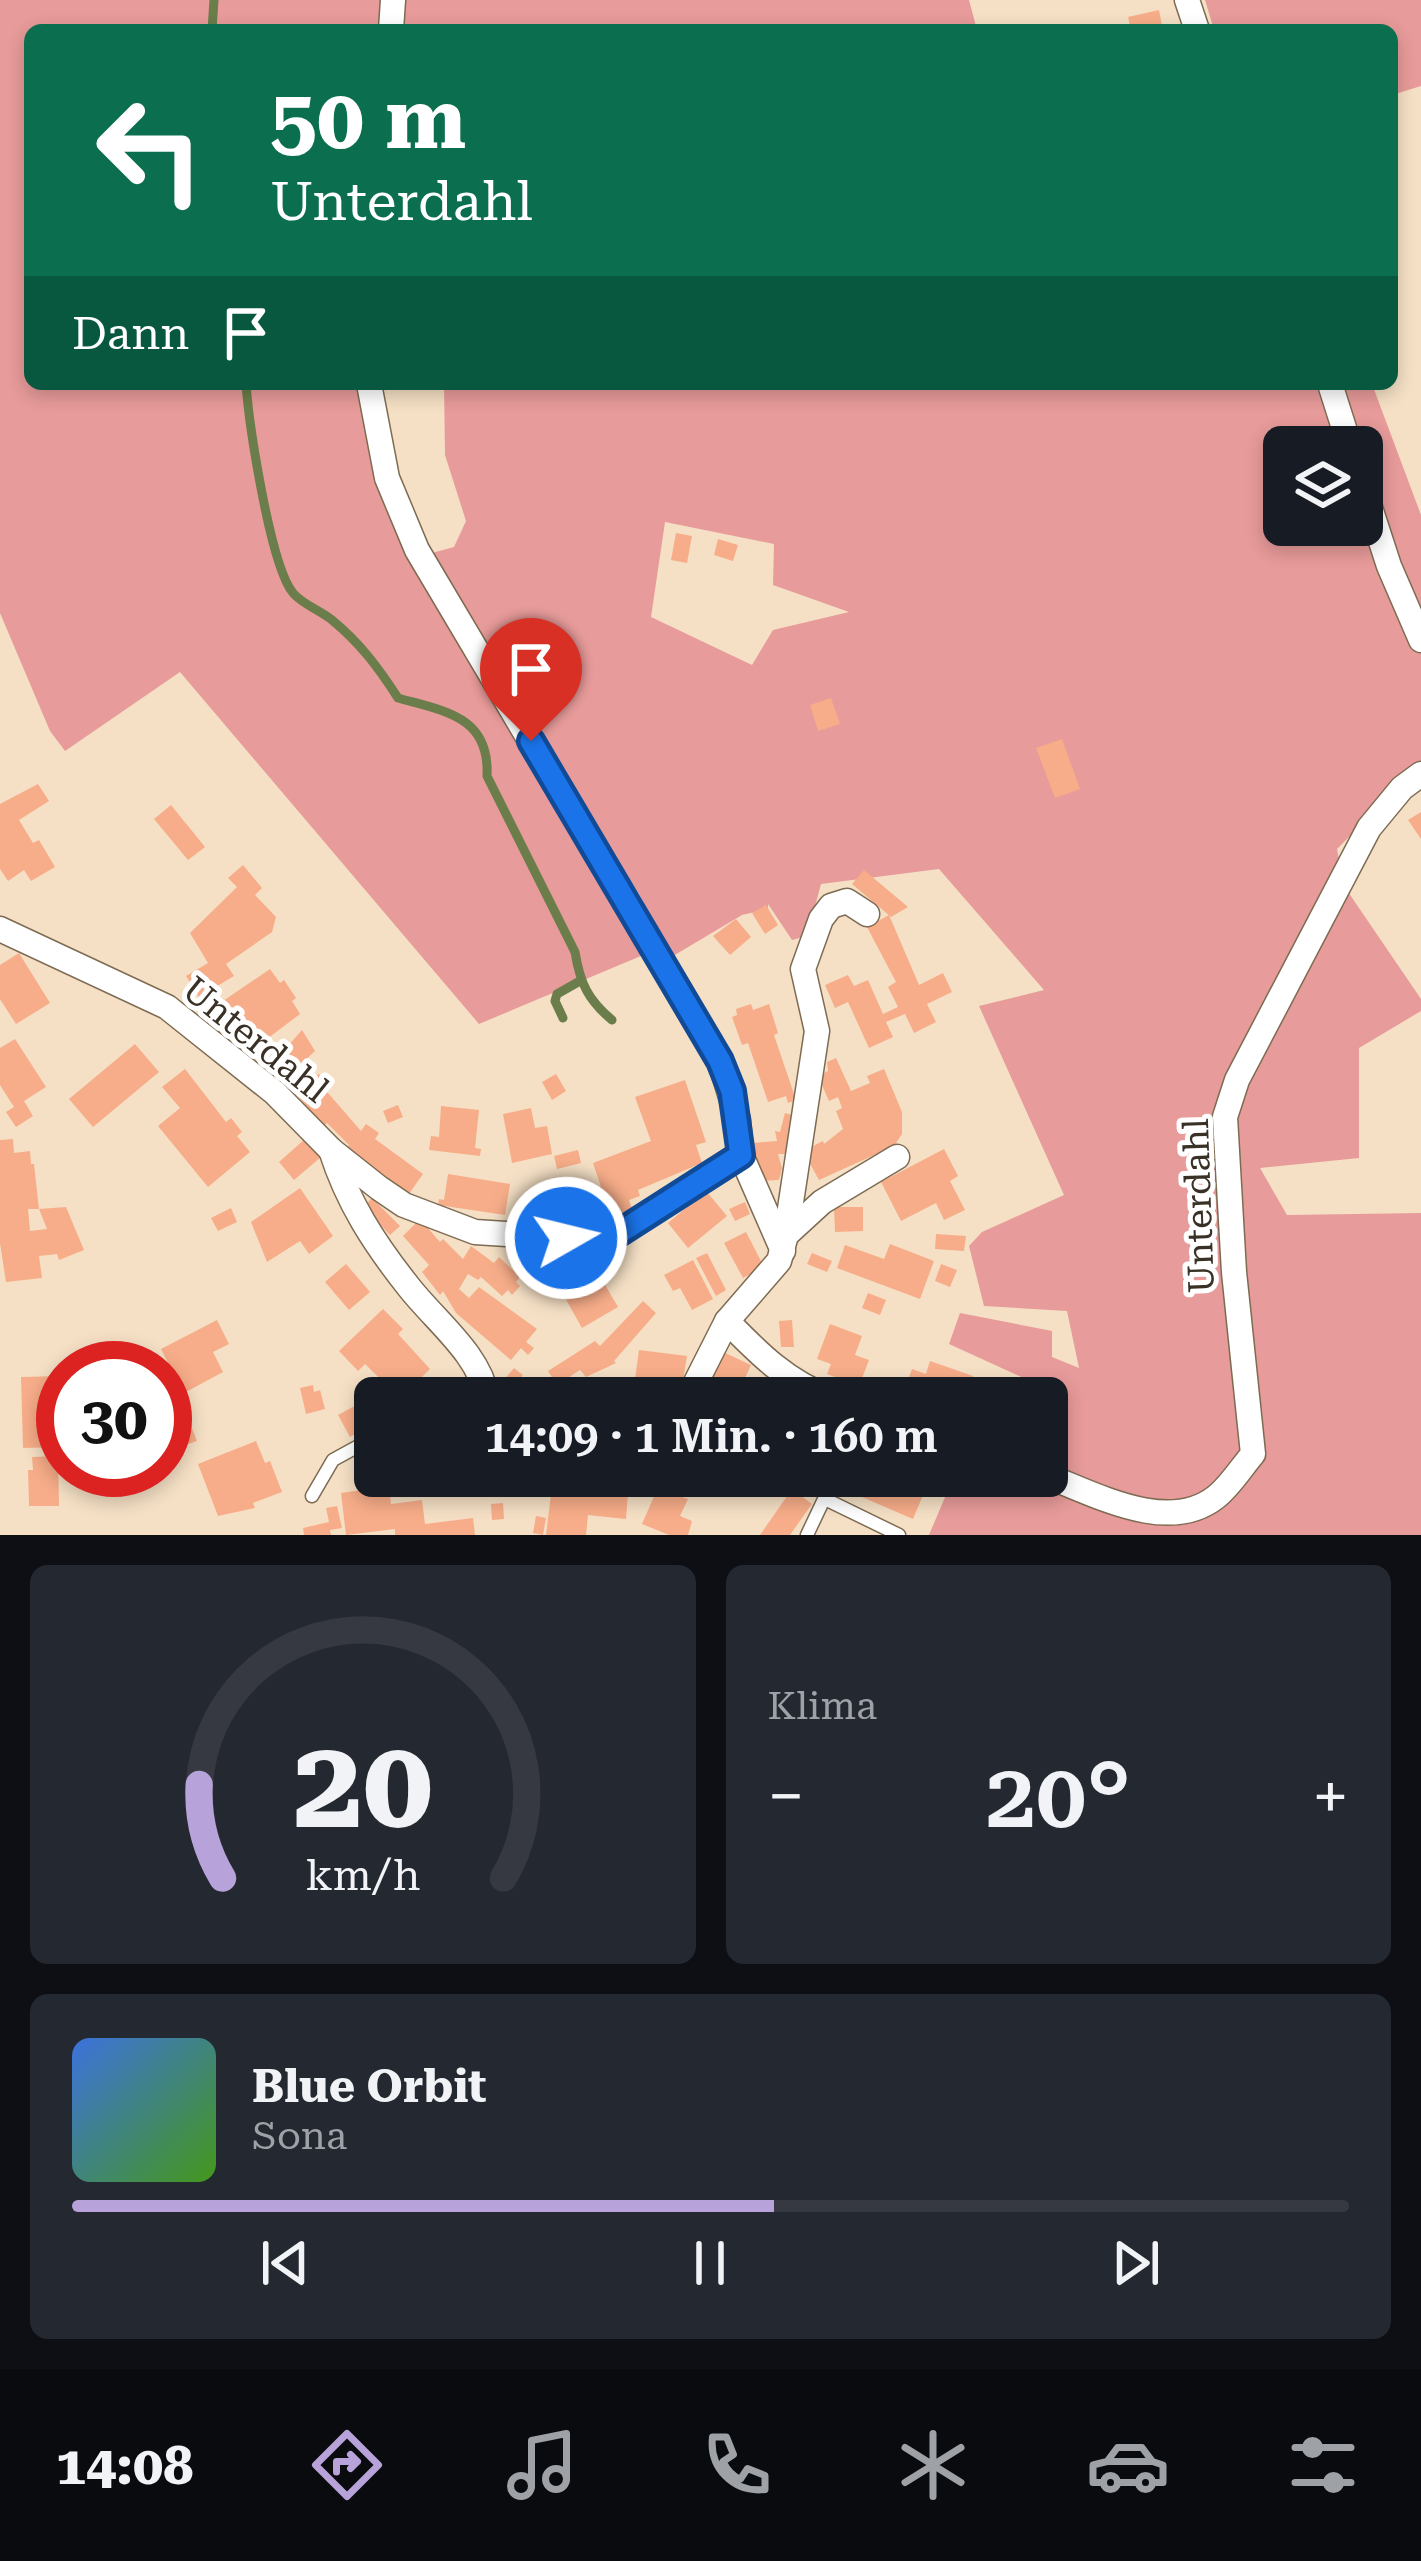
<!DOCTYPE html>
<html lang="de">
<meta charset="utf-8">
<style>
body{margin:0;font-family:"Roboto Serif",serif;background:#242831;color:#f1f3f6;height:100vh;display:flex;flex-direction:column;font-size:45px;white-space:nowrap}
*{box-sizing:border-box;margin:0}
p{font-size:39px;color:#9ea1a6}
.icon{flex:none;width:66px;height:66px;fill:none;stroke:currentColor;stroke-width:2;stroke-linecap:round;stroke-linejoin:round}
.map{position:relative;height:1535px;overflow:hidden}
.panel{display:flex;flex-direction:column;gap:30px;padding:30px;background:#0d0f14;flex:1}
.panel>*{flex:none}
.hud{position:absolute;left:24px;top:24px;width:1374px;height:366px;border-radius:18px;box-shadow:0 6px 18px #0003;background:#0b6e4f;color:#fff;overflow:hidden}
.controls{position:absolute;left:1263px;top:426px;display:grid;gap:24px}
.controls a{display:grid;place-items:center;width:120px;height:120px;border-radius:18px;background:#171b24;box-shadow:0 6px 18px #0003;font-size:60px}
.speed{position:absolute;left:36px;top:1341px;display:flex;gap:24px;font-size:60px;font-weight:700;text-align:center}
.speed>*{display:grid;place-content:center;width:156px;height:156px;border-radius:50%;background:#171b24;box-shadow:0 6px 18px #0003;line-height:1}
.speed .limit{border:18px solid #d22;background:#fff;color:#111}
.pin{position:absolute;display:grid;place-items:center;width:102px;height:102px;color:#fff;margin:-123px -51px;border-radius:50% 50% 50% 0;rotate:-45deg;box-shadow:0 0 12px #0007}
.pin .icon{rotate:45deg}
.me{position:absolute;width:132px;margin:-66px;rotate:82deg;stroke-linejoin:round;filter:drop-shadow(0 0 9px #0008)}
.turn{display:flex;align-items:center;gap:42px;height:252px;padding:0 48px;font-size:54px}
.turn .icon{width:156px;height:156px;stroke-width:2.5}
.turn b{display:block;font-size:84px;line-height:102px}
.then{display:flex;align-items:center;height:114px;padding:0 48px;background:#0003;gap:24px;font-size:45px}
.big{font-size:90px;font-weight:600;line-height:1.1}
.panel .card{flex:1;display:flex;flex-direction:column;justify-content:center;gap:18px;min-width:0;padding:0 42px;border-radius:18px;background:#242831}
.panel .dial{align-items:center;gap:0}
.dial svg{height:312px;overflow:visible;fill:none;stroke:#363941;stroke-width:7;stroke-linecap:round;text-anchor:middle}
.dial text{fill:#f1f3f6;stroke:none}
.song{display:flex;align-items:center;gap:36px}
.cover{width:144px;height:144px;border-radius:18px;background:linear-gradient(135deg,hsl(220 70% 55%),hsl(100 70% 35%))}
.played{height:12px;border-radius:6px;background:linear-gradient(90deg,#b7a2da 55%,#363941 55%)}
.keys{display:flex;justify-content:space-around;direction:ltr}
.heat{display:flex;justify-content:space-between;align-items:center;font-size:66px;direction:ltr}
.panel .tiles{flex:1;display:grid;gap:30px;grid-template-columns:1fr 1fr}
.card:last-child{grid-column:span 2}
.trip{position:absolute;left:354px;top:1377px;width:714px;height:120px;border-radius:18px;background:#171b24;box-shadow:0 6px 18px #0003;font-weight:600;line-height:120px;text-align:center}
.dock{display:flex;height:192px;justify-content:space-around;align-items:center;background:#090b0e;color:#9ea1a6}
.dock .icon{width:84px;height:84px}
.dock .current{color:#b7a2da}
.dock b{font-size:54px;color:#f1f3f6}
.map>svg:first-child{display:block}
</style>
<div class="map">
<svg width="1421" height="1535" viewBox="0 0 1421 1535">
<rect width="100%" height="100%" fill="#f5e0c5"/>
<g fill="#e79b9a" fill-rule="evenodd">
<path d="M0 0H969L977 30H30V384H370L417 557 454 547 466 521 445 455 444 384H1372L1421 515V764L1337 849 1344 886 1421 999V1011L1359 1048V1158L1260 1168 1287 1215 1421 1213V1535H929L954 1476H1027L1159 1525 1158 1513 1047 1476V1398H1042L1041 1386 949 1344 960 1313 1052 1331V1357L1079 1368 1067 1311 984 1306 969 1246 982 1232 1064 1195 979 1006 1044 990 939 869 821 884 807 936 792 940 768 904V909L742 915 673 956 639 894 581 804 648 953 479 1024 180 672 65 751 50 731 0 613ZM1284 447H1362V525H1284ZM665 522 774 544 773 585 849 612 773 630 752 665 651 617Z"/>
<polygon points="1205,0 1421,0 1421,86 1392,95 1392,30 1214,30"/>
</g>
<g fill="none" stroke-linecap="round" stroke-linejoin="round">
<g stroke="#6b7d4a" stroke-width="9">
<polyline points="212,30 214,0"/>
<path d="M246 384C249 424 270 565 293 593 302 604 321 611 332 620 360 643 378 667 398 698 444 711 490 716 487 776L575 952C580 983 588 1000 612 1020"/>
<polyline points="563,1018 555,1001 557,994 580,981"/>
</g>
</g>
<g fill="#f7ad89">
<polygon points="1159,10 1163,30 1131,30 1128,17"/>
<polygon points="676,533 692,536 687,563 671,560"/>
<polygon points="718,539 738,545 733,561 714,555"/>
<polygon points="831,698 840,724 818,731 810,705"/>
<polygon points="1062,739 1080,789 1055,798 1036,748"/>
<polygon points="38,784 49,801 19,820 33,843 39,840 55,867 31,881 24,870 8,881 0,869 0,804"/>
<polygon points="171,805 205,847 188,860 154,819"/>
<polygon points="1421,812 1421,839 1408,820"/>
<polygon points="243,865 262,888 255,895 276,917 272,932 226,964 234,976 199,997 186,976 208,963 190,933 237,887 228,878"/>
<polygon points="864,870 908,907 891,917 852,884"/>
<polygon points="766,905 778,925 765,934 752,913"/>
<polygon points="889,915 919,985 943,973 952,992 927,1004 936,1022 914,1033 905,1014 886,1022 893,1037 869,1048 848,1002 835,1008 825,985 848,975 854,986 868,980 883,1014 898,1007 888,987 896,982 867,927"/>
<polygon points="736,919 751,937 730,955 713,936"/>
<polygon points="19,953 50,1003 16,1024 0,999 0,965"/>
<polygon points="270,969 280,983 284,980 296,998 292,1001 300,1014 255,1048 223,1001"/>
<polygon points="751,1004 753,1010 769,1004 778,1033 774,1035 796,1100 788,1103 786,1096 768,1102 748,1043 742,1045 732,1017 737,1015 736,1009"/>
<polygon points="302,1030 315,1051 302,1063 314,1077 319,1074 325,1082 321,1085 361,1131 366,1124 379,1133 375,1139 423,1174 406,1198 347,1147 349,1145 327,1123 324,1126 282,1078 285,1075 271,1065"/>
<polygon points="15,1039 46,1087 24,1101 33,1116 16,1127 6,1112 14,1107 0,1085 0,1048"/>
<polygon points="135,1044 159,1072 93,1127 69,1099"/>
<polygon points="836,1058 851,1091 870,1083 867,1076 884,1069 902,1112 902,1134 894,1146 819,1180 803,1151 823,1141 824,1144 843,1129 836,1111 842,1108 838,1097 829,1101 818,1076 828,1071 827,1062"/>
<polygon points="185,1069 226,1122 231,1118 242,1132 237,1136 250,1152 208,1187 158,1126 180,1108 162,1087"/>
<polygon points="556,1074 566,1091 552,1100 542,1082"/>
<polygon points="685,1080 706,1142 696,1145 702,1163 638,1190 640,1196 629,1200 632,1209 595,1222 585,1193 601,1187 593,1163 651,1141 635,1097"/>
<polygon points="398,1105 403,1117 388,1123 383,1111"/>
<polygon points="441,1106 479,1110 475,1148 481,1149 480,1156 429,1150 431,1136 439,1137"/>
<polygon points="531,1108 535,1128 547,1126 552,1154 512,1163 503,1114"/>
<polygon points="785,1113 795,1116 786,1154 778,1154 782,1168 779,1180 756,1181 753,1143 777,1141 775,1131 780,1132"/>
<polygon points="13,1139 14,1153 30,1151 31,1164 34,1164 39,1209 28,1209 30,1231 47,1229 39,1209 66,1207 84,1250 59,1260 57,1254 39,1256 42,1278 6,1282 0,1243 0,1140"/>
<polygon points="305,1139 321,1157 294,1180 279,1162"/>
<polygon points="944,1149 958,1176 950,1181 965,1210 944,1220 936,1203 901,1221 881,1182"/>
<polygon points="578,1150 581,1163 557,1169 554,1156"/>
<polygon points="448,1174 510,1184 505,1215 438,1205 439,1199 444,1200"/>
<polygon points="300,1188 333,1236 309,1254 300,1241 267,1262 251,1222"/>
<polygon points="706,1191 727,1216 688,1248 668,1223"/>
<polygon points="372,1198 400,1226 390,1235 363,1207"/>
<polygon points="745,1202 750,1214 735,1221 729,1209"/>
<polygon points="834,1207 863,1207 863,1231 835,1232"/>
<polygon points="231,1208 237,1222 218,1231 211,1218"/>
<polygon points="420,1219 440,1242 443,1239 463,1259 471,1246 494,1263 499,1257 520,1277 516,1282 520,1286 512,1295 508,1290 502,1296 481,1277 478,1280 468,1274 459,1289 469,1298 479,1287 537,1329 526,1342 534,1348 528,1355 521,1348 511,1360 456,1313 443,1291 440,1295 422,1272 429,1265 403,1236"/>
<polygon points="746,1232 764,1267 743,1278 724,1243"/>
<polygon points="936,1234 966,1236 964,1251 935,1249"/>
<polygon points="890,1244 934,1261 920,1299 837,1268 845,1245 884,1259"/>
<polygon points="707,1253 726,1290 716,1296 696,1258"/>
<polygon points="812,1253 832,1261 827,1272 807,1264"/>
<polygon points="577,1258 585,1271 594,1266 618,1307 582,1328 551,1273"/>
<polygon points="693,1260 713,1299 692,1310 680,1288 673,1291 664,1275"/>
<polygon points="346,1264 370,1292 349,1310 325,1282"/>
<polygon points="941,1264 957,1270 950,1287 935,1281"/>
<polygon points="868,1293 886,1300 880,1315 862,1308"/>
<polygon points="643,1301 656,1313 614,1361 616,1363 586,1377 580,1370 557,1385 548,1371 595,1341 600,1346"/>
<polygon points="383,1309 403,1329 398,1334 430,1369 400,1398 365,1364 358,1371 339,1351"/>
<polygon points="217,1320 229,1344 213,1352 223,1372 184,1393 161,1349"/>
<polygon points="792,1320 794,1347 781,1347 779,1321"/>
<polygon points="830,1324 862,1336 855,1355 869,1360 859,1386 827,1374 831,1364 817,1359"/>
<polygon points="639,1350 687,1356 682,1386 635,1379"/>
<polygon points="721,1351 751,1365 736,1398 699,1398"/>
<polygon points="930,1361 973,1376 966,1398 915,1398 903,1394 912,1369 926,1374"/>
<polygon points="514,1368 523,1375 508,1394 498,1387"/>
<polygon points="63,1376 63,1447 23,1448 21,1377"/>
<polygon points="1026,1382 1040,1388 1036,1398 1020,1398"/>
<polygon points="313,1385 314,1392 320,1390 325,1409 306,1414 300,1388"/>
<polygon points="360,1403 372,1424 350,1437 338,1415"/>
<polygon points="191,1426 197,1441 180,1447 174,1432"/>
<polygon points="256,1441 265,1463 270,1461 282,1492 253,1503 255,1508 218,1516 198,1464"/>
<polygon points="58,1456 59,1506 29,1506 28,1470 33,1470 32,1457"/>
<polygon points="663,1476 688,1476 679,1496 688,1499 680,1516 692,1521 688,1535 669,1535 642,1524"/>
<polygon points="722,1476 757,1476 749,1490"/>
<polygon points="863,1476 931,1476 913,1519 855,1494"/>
<polygon points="553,1478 574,1480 572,1488 628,1493 626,1519 588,1515 586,1535 546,1535"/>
<polygon points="389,1486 391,1504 422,1500 425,1524 473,1518 475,1535 395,1535 395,1529 346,1535 341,1493"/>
<polygon points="792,1489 812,1504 790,1535 760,1535"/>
<polygon points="503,1503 504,1519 492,1520 491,1504"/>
<polygon points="337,1506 342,1528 330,1530 331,1535 304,1535 303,1528 329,1522 326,1508"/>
<polygon points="536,1516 546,1518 543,1535 533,1533"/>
</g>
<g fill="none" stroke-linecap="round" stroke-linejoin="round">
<defs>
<g id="lane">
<polyline points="312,1496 333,1460 375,1437"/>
<polyline points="825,1499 899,1535"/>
<polyline points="807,1535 835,1476"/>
</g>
<g id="street">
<polyline points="1187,0 1197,30"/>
<polyline points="391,30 393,0"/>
<polyline points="369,384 387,478 417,550 720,1061 738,1120 741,1155 783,1251"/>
<polyline points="1330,384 1350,447"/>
<polyline points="1362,483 1389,566 1421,640"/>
<polyline points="0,929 167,1007 275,1093 331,1150 379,1188 404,1205 475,1232 565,1238 619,1233 741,1155"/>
<path d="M331 1150C348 1203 374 1243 408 1286 435 1321 480 1354 487 1398"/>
<polyline points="786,1235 817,1031 803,969 821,919 831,906 847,901 867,914"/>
<path d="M727 1321C759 1354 787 1382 830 1398"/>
<polyline points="688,1398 727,1321 779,1261 786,1235 822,1202 897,1157"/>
<path d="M1047 1476C1095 1494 1168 1535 1216 1497 1230 1486 1241 1468 1253 1454L1234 1272 1225 1117 1237 1080 1369 828 1402 788 1421 774"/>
</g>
</defs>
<use href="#lane" stroke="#7d6b53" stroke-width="15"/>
<use href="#street" stroke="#7d6b53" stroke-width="27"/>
<use href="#lane" stroke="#fff" stroke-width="12"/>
<use href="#street" stroke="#fff" stroke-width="24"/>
</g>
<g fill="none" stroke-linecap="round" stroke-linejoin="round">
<defs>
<polyline id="route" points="531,741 720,1061 732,1091 741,1155 619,1233 566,1238"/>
</defs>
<use href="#route" stroke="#114b97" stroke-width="30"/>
<use href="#route" stroke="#1a73e8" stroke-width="21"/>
</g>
<g text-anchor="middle" stroke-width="10" stroke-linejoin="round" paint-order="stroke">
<g font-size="36" fill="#393126" stroke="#fff">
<text transform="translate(256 1039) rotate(39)" y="13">Unterdahl</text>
<text transform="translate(1198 1206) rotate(-92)" y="13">Unterdahl</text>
</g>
</g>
</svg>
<div class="controls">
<a><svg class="icon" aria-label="layers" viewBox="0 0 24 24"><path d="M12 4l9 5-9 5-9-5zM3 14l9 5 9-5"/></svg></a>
</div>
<div class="speed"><div class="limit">30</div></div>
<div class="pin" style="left:531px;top:741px;background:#d93025"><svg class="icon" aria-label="arrive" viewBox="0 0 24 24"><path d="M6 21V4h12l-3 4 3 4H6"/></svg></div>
<svg class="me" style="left:566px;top:1238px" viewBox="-20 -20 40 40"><circle r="17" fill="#1a73e8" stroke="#fff" stroke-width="3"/><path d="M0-11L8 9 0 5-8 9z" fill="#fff"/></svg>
<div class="trip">14:09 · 1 Min. · 160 m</div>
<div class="hud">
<div class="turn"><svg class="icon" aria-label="left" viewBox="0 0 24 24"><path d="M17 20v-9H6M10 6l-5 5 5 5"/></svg><div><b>50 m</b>Unterdahl</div></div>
<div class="then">Dann<svg class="icon" aria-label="arrive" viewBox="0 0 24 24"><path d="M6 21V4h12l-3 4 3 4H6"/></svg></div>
</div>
</div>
<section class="panel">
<div class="tiles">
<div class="card dial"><svg viewBox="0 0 100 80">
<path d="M14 69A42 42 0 1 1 86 69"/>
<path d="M14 69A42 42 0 0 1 8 45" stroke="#b7a2da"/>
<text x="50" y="56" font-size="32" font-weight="700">20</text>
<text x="50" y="72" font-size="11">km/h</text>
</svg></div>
<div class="card"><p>Klima</p>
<div class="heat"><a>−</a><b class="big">20°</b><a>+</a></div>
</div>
<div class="card">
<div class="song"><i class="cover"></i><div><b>Blue Orbit</b><p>Sona</p></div></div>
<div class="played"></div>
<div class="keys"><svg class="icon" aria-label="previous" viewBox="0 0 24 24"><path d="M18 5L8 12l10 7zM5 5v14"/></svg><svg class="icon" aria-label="pause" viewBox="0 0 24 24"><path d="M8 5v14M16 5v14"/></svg><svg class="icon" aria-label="next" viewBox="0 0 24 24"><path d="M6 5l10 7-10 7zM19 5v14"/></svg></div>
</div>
</div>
</section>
<nav class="dock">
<b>14:08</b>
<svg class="icon current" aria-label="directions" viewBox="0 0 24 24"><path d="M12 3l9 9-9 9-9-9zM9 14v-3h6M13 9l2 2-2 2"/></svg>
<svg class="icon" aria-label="music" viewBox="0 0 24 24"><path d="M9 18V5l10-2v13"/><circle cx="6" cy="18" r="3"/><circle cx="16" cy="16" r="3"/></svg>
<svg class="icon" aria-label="phone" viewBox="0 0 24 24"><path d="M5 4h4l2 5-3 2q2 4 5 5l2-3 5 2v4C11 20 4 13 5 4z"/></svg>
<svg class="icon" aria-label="climate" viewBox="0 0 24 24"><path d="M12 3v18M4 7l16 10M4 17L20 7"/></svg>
<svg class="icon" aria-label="car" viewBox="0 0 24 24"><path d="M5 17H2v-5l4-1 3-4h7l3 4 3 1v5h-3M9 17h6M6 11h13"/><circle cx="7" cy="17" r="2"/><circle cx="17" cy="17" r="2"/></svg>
<svg class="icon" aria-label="filters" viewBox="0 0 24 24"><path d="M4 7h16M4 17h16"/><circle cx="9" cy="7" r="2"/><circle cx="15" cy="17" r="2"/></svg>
</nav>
